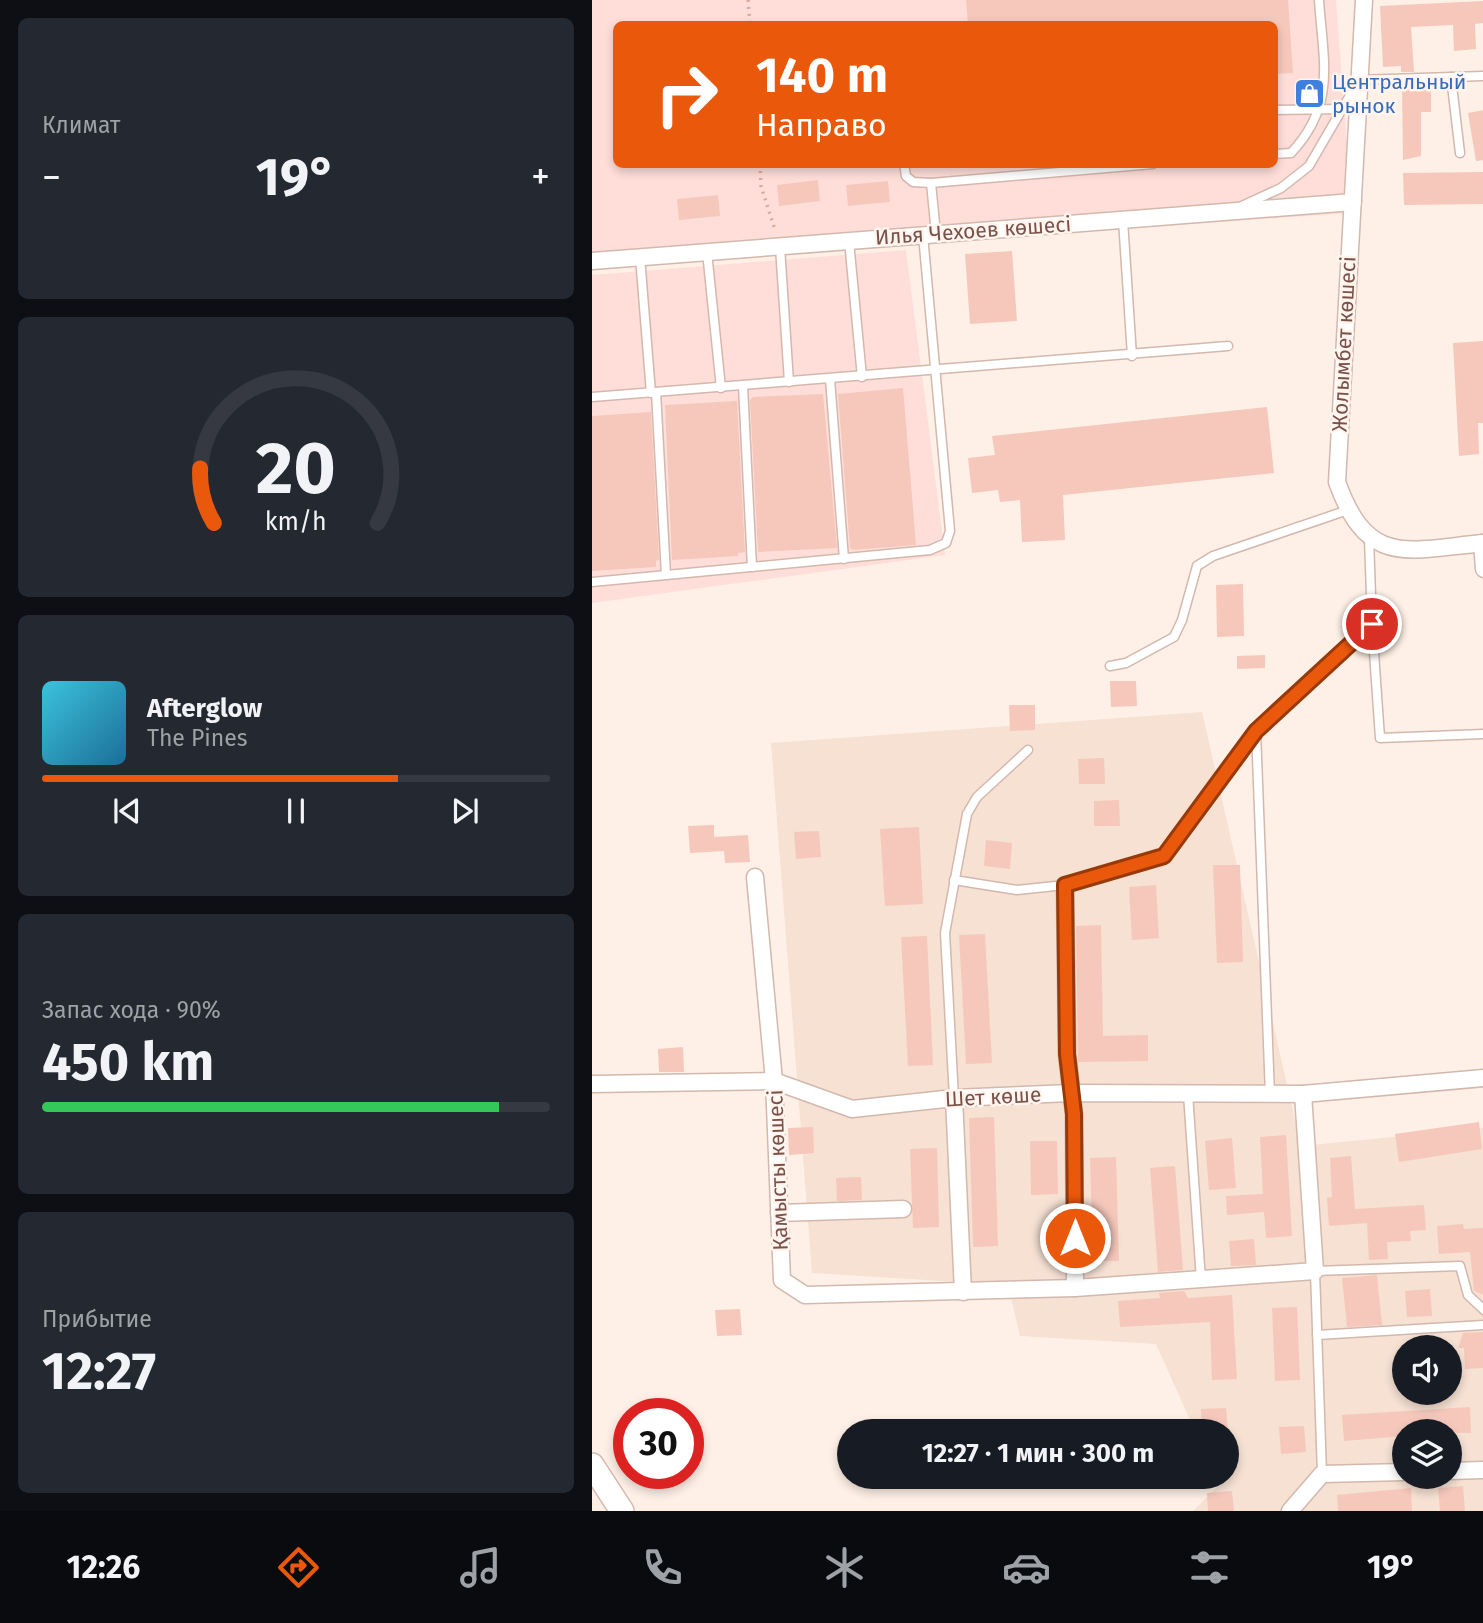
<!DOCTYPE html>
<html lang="ru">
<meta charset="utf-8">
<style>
body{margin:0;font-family:"Fira Sans",sans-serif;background:#242831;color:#f1f3f6;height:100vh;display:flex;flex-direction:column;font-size:26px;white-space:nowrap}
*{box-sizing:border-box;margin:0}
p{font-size:23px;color:#9ea1a6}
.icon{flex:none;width:38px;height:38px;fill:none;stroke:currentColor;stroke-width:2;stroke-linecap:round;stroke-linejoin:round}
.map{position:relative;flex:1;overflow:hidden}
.side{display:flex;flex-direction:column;gap:18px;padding:18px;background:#0d0f14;width:592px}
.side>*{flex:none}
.banner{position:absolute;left:21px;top:21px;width:665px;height:147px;border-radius:10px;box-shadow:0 4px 10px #0003;background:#ea580c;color:#fff;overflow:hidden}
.buttons{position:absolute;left:800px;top:1335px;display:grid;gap:14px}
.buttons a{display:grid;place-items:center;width:70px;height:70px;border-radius:50%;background:#171b24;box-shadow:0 4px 10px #0003;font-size:35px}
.speed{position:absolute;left:21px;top:1398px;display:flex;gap:14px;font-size:35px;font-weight:700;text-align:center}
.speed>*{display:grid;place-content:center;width:91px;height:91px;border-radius:50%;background:#171b24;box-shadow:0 4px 10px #0003;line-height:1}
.speed .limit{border:10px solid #d22;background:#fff;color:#111}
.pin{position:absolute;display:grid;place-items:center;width:60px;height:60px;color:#fff;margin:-30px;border:4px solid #fff;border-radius:50%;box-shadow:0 2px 7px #0007}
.me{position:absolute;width:77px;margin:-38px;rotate:0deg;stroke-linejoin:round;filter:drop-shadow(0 0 5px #0008)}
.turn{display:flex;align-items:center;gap:24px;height:147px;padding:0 28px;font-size:32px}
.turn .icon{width:91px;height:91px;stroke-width:2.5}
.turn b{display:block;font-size:49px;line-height:60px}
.big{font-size:52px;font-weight:700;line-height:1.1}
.side .card{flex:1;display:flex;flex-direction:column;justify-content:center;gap:10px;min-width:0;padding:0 24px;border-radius:10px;background:#242831}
.side .dial{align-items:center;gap:0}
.dial svg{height:182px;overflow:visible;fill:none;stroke:#363941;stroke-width:7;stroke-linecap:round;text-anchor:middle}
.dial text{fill:#f1f3f6;stroke:none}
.song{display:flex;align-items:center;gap:21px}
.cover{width:84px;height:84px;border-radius:10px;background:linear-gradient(135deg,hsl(190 70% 55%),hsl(200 70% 35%))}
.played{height:7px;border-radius:4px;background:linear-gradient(90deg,#ea580c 70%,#363941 70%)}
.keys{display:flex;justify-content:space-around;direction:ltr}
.heat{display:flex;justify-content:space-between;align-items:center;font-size:38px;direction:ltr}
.charge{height:10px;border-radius:5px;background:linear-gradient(90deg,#34c759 90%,#363941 0)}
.trip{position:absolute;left:245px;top:1419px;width:402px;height:70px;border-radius:35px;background:#171b24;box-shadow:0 4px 10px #0003;font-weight:700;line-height:70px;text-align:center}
.menu{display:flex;height:112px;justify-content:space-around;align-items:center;background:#090b0e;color:#9ea1a6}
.menu .icon{width:49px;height:49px}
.menu .current{color:#ea580c}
.menu b{font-size:32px;color:#f1f3f6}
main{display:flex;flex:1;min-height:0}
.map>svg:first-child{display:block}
</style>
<main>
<section class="side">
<div class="card"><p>Климат</p>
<div class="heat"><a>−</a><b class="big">19°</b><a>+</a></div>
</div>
<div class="card dial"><svg viewBox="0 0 100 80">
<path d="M14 69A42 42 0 1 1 86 69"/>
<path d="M14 69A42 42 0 0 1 8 45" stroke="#ea580c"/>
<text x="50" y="56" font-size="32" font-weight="700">20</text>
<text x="50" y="72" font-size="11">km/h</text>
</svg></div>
<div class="card">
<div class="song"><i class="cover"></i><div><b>Afterglow</b><p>The Pines</p></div></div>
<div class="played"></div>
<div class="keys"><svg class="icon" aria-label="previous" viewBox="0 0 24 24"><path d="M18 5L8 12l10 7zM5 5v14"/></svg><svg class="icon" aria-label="pause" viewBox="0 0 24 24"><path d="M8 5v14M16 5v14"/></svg><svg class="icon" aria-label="next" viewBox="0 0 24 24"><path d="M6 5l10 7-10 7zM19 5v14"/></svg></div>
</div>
<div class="card"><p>Запас хода · 90%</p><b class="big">450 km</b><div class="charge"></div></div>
<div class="card"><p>Прибытие</p><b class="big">12:27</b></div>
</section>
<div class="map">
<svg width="892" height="1511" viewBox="0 0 892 1511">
<rect width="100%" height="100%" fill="#fef0e6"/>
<path fill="#f6e1d3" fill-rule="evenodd" d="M610 712 709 1146 891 1128V1511H601L626 1486 623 1477H635V1432L603 1431 564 1344 428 1336 416 1285 220 1273 179 743ZM812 1348H858V1393H812ZM812 1432H858V1477H812Z"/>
<g fill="#ffded9" fill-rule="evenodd">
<path d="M0 0H744L760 213 0 264ZM24 24H682V164H24Z"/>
<polygon points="314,250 353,555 0,603 0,275"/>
</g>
<g fill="#f5c8bb">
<polygon points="374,0 696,0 701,73 682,74 682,24 376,24"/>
<polygon points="892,1 892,23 883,24 884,49 862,51 861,25 819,27 822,72 809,72 809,66 791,67 788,6"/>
<polygon points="834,84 839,84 839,112 829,112 829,156 811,160 810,85"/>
<polygon points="892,110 892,160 884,161 876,113"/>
<polygon points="892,172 892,204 812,205 811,173"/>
<polygon points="226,180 228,201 187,206 185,185"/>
<polygon points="296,181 298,202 256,206 254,185"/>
<polygon points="126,195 128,216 87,220 85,199"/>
<polygon points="420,251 425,321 378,324 373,254"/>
<polygon points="892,341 892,423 886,423 887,454 867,456 861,343"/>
<polygon points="311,388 324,545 261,550 258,548 246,394"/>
<polygon points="231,394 245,548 166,552 158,400 161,397"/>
<polygon points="145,401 153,552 146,553 146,556 80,560 73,405"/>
<polygon points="675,407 682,473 471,495 473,540 430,542 428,500 408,502 406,490 380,493 376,458 403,455 400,436"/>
<polygon points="59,412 67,560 64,561 64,567 0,571 0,416"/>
<polygon points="651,584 652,636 625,637 624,585"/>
<polygon points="673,655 673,668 645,669 645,656"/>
<polygon points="518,681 544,681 545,706 519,707"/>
<polygon points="417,705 443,705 443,730 418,731"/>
<polygon points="512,758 513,784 487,784 486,759"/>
<polygon points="527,800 528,826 502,826 502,801"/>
<polygon points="122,825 122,837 156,835 158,862 133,863 132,851 98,853 96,826"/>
<polygon points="327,827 331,904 293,906 288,829"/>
<polygon points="227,831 229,857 204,859 202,832"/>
<polygon points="394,840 420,843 418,869 392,866"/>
<polygon points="621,865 648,865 651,962 625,963"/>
<polygon points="564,885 567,938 540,940 537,887"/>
<polygon points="509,925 511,1036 556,1035 556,1061 486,1062 484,926"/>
<polygon points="393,934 400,1063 374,1064 367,935"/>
<polygon points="335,936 341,1065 316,1066 309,937"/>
<polygon points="91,1047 92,1072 67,1072 66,1049"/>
<polygon points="402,1117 406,1246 381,1247 377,1118"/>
<polygon points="887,1122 890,1149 807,1162 803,1134"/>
<polygon points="221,1127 222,1153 197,1155 196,1128"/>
<polygon points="694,1135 700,1236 674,1238 672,1212 635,1215 634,1196 671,1194 668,1137"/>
<polygon points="640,1138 644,1188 617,1190 613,1141"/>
<polygon points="438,1141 465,1141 466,1194 439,1195"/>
<polygon points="345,1148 347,1227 321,1228 318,1149"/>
<polygon points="759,1156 763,1209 832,1205 834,1230 818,1231 819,1241 795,1242 796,1259 777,1260 775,1223 737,1226 735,1198 740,1197 738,1158"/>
<polygon points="524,1157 527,1261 501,1261 498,1158"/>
<polygon points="583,1166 591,1270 566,1272 558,1168"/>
<polygon points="269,1177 270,1200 245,1201 244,1178"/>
<polygon points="871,1224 872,1229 892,1228 892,1295 882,1291 878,1252 847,1254 845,1226"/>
<polygon points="662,1239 664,1265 639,1266 637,1241"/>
<polygon points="785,1275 790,1325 755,1327 750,1278"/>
<polygon points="838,1289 840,1316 815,1317 813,1291"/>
<polygon points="592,1291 596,1298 640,1295 645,1379 620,1380 618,1322 528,1327 526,1301 568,1298 567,1293"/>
<polygon points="705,1307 708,1380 683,1381 680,1308"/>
<polygon points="148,1309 150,1335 125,1336 123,1310"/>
<polygon points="892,1332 892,1368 873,1369 872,1348 866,1348 871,1333"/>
<polygon points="878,1407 879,1433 811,1432 812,1436 752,1441 750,1415"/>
<polygon points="634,1408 636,1432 610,1432 609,1409"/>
<polygon points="712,1426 714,1452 689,1454 687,1427"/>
<polygon points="871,1486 873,1511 848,1511 846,1488"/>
<polygon points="819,1488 820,1511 746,1511 745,1495"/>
<polygon points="640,1491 642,1511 616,1511 615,1493"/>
</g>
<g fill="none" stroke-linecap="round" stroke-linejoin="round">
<defs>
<g id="lane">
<polyline points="859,77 868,153"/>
<polyline points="682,110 751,109"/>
<path d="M682 154 699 153C745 104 731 61 727 0"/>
<polyline points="312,164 314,176 321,182 339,183 561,164"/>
<polyline points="339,183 344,234"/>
<polyline points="650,206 689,188 717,166 767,80 892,76"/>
<polyline points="531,220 540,356"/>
<polyline points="257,241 270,377"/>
<polyline points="188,247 197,382"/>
<polyline points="115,252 129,388"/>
<polyline points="48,257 59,393"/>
<polyline points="238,379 252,559"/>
<polyline points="151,386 160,567"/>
<polyline points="64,392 74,575"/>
<polyline points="0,397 636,346"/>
<polyline points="0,582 338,550 354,543 358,531 331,235"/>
<polyline points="780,624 788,738 892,734"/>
<polyline points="518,666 534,663 582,637 590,620 605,566 621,556 756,510"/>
<polyline points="664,731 678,1095"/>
<polyline points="362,880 425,890 473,885 572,856 664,731 780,624 777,538"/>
<polyline points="596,1094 609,1280"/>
<polyline points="362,1098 353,933 375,814 385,797 436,750"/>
<polyline points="725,1335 892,1325"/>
<polyline points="730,1474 723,1271 868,1266 876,1295 892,1310"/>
</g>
<g id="street">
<path d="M772 0 745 482C776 568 814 550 892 543"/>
<polyline points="0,261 761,202"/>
<polyline points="890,543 892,569"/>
<polyline points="163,877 182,1081 190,1280 213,1295 483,1288 723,1271 711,1094"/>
<polyline points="473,885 475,1054 482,1114 483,1288"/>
<polyline points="0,1084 182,1081 260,1109 362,1098 479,1093 711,1094 892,1078"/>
<polyline points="362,1098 371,1292"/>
<polyline points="187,1213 311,1209"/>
<polyline points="858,1471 892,1470"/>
<polyline points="698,1511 730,1474 812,1472"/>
</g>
<polyline id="secondary" points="0,1465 30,1511"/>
</defs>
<use href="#lane" stroke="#d3b8ad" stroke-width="11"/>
<use href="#street" stroke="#d3b8ad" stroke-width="19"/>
<use href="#secondary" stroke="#d9b8ad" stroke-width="26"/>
<g stroke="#dbab9e" stroke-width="3.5" stroke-dasharray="2 5" stroke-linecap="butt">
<polyline points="156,0 158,24"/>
<polyline points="168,164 169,186 183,230"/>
</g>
<use href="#lane" stroke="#fff" stroke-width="8"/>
<use href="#street" stroke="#fff" stroke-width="16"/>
<use href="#secondary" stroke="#fff" stroke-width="23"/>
</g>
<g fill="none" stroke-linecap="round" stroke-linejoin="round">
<defs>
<polyline id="route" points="483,1238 482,1114 475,1054 473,885 572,856 664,731 780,624"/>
</defs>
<use href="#route" stroke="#983908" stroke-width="18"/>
<use href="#route" stroke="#ea580c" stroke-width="12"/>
</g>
<defs>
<symbol id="shop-square" viewBox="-11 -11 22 22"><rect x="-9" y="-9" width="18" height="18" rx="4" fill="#3f7fe0" stroke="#fff5ee"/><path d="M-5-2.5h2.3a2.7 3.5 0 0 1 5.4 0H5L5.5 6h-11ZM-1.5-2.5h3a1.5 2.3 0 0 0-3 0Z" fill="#fff"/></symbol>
</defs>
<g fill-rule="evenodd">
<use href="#shop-square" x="700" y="76" width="35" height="35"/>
</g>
<g text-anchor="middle" stroke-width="5" stroke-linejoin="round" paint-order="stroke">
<g font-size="21" fill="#366cbe" stroke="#fff5ee" text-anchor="start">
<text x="740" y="89">Центральный<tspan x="740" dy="24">рынок</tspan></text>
</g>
<g font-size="21" fill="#795148" stroke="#fff5ee">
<text transform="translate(381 231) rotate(-4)" y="7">Илья Чехоев көшесі</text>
<text transform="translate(752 344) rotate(-87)" y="7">Жолымбет көшесі</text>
<text transform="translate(401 1097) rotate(-3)" y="7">Шет көше</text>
<text transform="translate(186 1170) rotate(-92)" y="7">Қамысты көшесі</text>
</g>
</g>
</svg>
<div class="buttons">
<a><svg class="icon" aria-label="sound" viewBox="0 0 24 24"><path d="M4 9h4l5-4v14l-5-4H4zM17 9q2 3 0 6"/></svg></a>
<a><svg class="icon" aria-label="layers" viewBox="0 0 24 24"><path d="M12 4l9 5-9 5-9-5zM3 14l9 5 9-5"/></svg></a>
</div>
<div class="speed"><div class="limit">30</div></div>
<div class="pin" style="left:780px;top:624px;background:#d93025"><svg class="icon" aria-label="arrive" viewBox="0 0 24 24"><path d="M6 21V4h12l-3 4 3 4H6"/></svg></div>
<svg class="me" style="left:483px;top:1238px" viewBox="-20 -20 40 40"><circle r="17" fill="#ea580c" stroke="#fff" stroke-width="3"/><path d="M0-11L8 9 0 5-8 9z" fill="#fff"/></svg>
<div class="trip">12:27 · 1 мин · 300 m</div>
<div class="banner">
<div class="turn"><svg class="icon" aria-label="right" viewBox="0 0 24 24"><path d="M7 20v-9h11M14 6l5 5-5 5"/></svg><div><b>140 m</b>Направо</div></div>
</div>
</div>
</main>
<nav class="menu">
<b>12:26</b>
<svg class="icon current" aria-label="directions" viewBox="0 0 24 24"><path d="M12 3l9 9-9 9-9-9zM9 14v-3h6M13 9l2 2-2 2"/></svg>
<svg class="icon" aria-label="music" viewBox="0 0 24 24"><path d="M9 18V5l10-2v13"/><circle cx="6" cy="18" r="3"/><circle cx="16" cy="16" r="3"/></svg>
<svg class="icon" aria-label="phone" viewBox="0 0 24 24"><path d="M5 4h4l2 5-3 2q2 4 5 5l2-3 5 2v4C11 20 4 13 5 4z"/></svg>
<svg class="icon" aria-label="climate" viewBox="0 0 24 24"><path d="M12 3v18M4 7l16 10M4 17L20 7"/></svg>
<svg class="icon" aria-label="car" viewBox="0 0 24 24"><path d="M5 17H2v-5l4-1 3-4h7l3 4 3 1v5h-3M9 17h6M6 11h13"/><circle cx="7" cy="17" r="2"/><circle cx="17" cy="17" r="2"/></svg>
<svg class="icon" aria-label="filters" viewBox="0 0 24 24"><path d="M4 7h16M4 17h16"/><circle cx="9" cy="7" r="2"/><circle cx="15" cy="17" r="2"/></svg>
<b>19°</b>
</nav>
